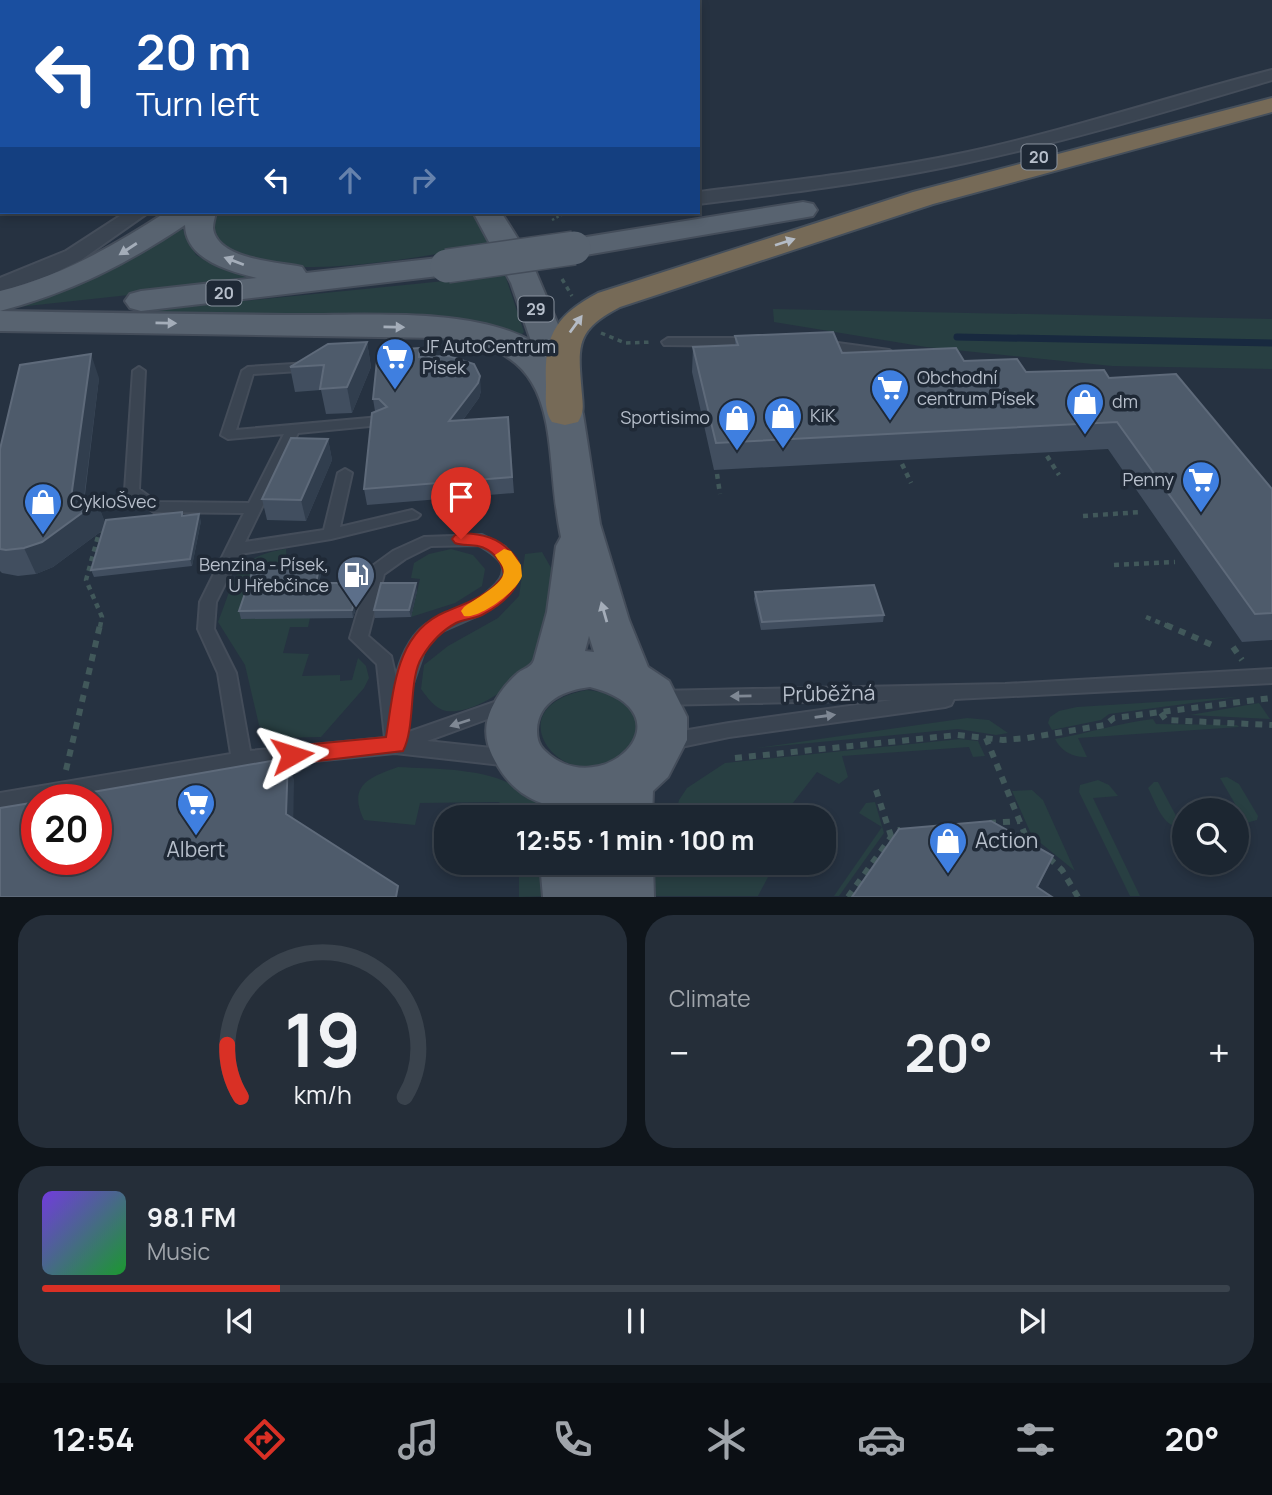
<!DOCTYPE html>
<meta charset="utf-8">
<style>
body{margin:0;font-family:Manrope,sans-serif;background:#252e39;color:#f1f3f6;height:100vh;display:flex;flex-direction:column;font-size:26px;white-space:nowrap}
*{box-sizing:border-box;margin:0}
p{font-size:23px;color:#a0a5ab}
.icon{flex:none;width:38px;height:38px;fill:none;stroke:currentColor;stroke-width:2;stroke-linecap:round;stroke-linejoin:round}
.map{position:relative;height:897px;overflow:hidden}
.sheet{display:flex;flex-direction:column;gap:18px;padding:18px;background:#0f151b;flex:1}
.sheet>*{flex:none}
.hud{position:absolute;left:0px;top:0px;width:700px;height:214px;box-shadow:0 4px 10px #0003,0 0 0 2px #3a434d;background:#1a4fa0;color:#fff;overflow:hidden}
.tools{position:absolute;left:1172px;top:798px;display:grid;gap:14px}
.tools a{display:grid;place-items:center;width:77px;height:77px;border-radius:50%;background:#1c2631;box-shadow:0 4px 10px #0003,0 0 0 2px #3a434d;font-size:35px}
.speed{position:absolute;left:21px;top:784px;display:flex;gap:14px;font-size:35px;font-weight:700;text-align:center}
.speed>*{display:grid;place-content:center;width:91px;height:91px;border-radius:50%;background:#1c2631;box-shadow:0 4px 10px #0003,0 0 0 2px #3a434d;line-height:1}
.speed .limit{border:10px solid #d22;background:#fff;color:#111}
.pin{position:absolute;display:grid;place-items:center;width:60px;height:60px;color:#fff;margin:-72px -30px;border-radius:50% 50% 50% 0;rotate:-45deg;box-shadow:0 0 7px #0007}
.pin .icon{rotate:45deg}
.me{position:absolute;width:77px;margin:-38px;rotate:84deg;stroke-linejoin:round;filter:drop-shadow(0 0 5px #0008)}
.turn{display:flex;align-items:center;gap:24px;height:147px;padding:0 21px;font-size:32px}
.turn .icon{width:91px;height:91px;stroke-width:2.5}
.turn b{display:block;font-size:49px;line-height:60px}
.lanes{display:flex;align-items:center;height:66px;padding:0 21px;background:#0003;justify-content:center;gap:35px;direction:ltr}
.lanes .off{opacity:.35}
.big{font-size:52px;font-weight:700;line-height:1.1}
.sheet .widget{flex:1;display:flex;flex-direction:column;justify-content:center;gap:10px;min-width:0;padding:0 24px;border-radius:28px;background:#252e39}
.sheet .dial{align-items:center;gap:0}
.dial svg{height:182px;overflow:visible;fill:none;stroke:#3a434d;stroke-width:7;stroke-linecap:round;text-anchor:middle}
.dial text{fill:#f1f3f6;stroke:none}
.song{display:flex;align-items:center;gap:21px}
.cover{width:84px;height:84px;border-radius:10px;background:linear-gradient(135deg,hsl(260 70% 55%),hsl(130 70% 35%))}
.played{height:7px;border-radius:4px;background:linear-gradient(90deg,#d93025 20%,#3a434d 20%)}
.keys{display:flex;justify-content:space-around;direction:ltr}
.heat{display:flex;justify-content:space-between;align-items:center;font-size:38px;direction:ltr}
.sheet .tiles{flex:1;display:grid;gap:18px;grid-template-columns:1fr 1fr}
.widget:last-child{grid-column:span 2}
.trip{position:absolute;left:434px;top:805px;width:402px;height:70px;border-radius:28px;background:#1c2631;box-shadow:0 4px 10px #0003,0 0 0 2px #3a434d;font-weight:700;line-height:70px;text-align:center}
.menu{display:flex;height:112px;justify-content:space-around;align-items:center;background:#0b0f14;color:#a0a5ab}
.menu .icon{width:49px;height:49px}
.menu .current{color:#d93025}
.menu b{font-size:32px;color:#f1f3f6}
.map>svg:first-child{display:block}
</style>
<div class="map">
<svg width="1272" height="897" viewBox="0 0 1272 897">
<rect width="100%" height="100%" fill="#263241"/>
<g fill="#283f42">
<path d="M214 212H474L494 245C425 254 293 286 233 251 224 246 213 239 211 228 211 223 213 216 214 212Z"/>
<path d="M181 226 196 255 224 270 267 280 18 307 19 302C79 287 129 260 181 226Z"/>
<polygon points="505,275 524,332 521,335 498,329 102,315"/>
<polygon points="773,309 1272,319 1272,369 1112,366 926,347 774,322"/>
<path d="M286 549 287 571 310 618 308 627H290L283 653 309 654 302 676 340 675V681L352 680 358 658 366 666 369 678 364 688 321 737 271 738 259 725 245 665 218 622C236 578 233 557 286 549Z"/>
<polygon points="451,549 473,555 485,569 482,586 455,603 411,617 420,579 411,578 414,563 429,554"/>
<path d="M542 552 558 580 547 654C523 675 481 715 446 711 435 709 427 697 421 689L424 665 448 646 498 618 519 596 525 554Z"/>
<path d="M587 690C620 692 657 720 624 752 572 805 487 708 587 690Z"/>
<polygon points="1238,697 1109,714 1101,720 1052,730 1048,723 1050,717 1059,711 1077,707"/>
<polygon points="1259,703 1270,719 1190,715"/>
<polygon points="967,718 989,720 1008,733 996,735 958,729 756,748"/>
<path d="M1153 719 1156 724 1237 725 1239 727 1078 738 1087 757C1073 758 1061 751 1055 739 1089 733 1119 723 1153 719Z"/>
<polygon points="960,739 978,741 985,756 973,757 969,747 842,756 848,777 839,784 817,772 782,817 675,817 679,800 687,788 725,763"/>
<path d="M398 767C450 770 518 766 547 817H511L499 802 420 803 415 825 364 820C347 785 370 777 398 767Z"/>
<polygon points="1227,777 1239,784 1258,816 1257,820 1246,823 1220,778"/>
<polygon points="1098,780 1109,785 1118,796 1093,798 1140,896 1130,896 1079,792 1080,785"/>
<path d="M1154 782H1158L1182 827C1163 829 1156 803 1148 788Z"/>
<polygon points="1032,790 1043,800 1075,871 1032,836 1012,791"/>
<polygon points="875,802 884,833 839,896 834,896 882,827 859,813 866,803"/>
<polygon points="519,863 551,863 552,896 519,897"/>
<polygon points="644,863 748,863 768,877 758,896 652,896"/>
</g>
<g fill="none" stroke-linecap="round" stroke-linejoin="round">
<polyline stroke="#18293f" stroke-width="7" points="957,337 1272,343"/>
<defs>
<g id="lane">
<polygon points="668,338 753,338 759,342 753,346 664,345 662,342"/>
<polygon points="823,341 889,350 895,354 889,358 819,348 817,345"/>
<path d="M309 363 313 364 315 367 313 370 253 374 236 430 380 417 387 421 380 425 298 433 245 542 324 530 338 473 345 469 352 473 340 527 412 510 420 515 417 518 331 539 240 554 216 602 214 629 236 673 250 751 385 738 377 664 350 638 371 567 393 551 424 537 482 535 505 547 518 563 519 577 503 597 481 614 438 633 425 648 412 686 406 733 506 698 512 700 515 705 512 710 427 741 511 750 518 752 521 758 518 764 511 766 395 753 242 768 56 800H37V803L0 809V793L231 754 218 673 198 629 200 602 244 513 154 512 127 494 125 491 133 371 139 367 145 371 139 489 157 502 249 503 284 434 228 439 221 435 242 371 248 367ZM479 545C501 558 514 569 491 589 484 595 477 602 469 606 454 613 437 616 424 626 409 638 400 660 396 678L391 656 368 636 384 574 405 559 431 546Z"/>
<polygon points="1272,669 1272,683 954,699 951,705 945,707 729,737 671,749 664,746 662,741 664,736 671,733 729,723 892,700 658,705 652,703 649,698 652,693 658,691 1005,684"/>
</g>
<g id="street">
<path d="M1272 70V80C1171 110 1069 141 965 163 877 182 788 193 698 204V192C788 181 879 171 968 152 1070 130 1170 96 1272 70Z"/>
<polygon points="126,212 149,212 81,260 48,276 0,292 0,278 66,251"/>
</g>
<g id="primary">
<polygon points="803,202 813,204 817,210 813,216 574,257 564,254 559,248 564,242 574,239"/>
<path d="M166 212H216C215 217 213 223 213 228 217 260 279 262 302 267L306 273 447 257 458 260 462 266 458 272 447 275 141 311 130 308 125 301 130 294 141 291 257 278C229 271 186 260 185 225 127 264 69 293 0 311V291C61 276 114 246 166 212Z"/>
<path d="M473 212H501L530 258 562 334 583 414 600 524 629 620 648 667 669 681 687 717V740L668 777 653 791 652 817H598V812C552 810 516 803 494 759 487 746 484 732 488 718 493 701 505 684 518 673 524 668 531 668 534 660L547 612 556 546 561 537C541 443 571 347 439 338L0 331V311C96 313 192 314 289 315 359 316 470 306 531 341L511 283ZM589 636 594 652 585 651ZM590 687C696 714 599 806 544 750 538 744 537 737 537 730 538 701 565 690 590 687Z"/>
<polygon points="540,863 653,863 654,897 543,897"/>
</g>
<path id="highway" d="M1272 98V112L933 204 620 307C574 331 578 346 582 395 583 406 584 413 578 422L565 425 552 422C544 411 546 398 546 385 544 337 554 316 598 293L913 192Z"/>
</defs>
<use href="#lane" stroke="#444d5a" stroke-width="4"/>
<use href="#street" stroke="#444d5a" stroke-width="4"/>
<use href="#primary" stroke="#444d5a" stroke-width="4"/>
<use href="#highway" stroke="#454f5b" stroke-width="4"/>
<polyline stroke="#41585a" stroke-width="2.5" stroke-dasharray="2.5 2.5" stroke-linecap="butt" points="552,220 567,212"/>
<g stroke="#41585a" stroke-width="3.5" stroke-dasharray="4.5 4.5" stroke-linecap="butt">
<polyline points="562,279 572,296"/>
<polyline points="601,333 625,343 653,342"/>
</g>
<g stroke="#41585a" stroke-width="4.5" stroke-dasharray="5 5" stroke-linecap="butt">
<polyline points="1047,456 1059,475"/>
<polyline points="902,464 911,483"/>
<polyline points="717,474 720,494"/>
<polyline points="1083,516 1141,512"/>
<polyline points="1114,565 1175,562"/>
<polyline points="1146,617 1170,627"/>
<polyline points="100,627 102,617 86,580 100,529"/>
</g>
<g stroke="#41585a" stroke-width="6" stroke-dasharray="7 7" stroke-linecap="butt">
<polyline points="1166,625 1217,647"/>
<polyline points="1233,647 1242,660"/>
<polyline points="1161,713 1166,720 1272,725"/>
<polyline points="986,738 1026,837 1039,849"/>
<polyline points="735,758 957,735 1003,740 1027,738 1105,725 1114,718 1271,698"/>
<polyline points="66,770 100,625"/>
<polyline points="876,790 891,836"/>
<polyline points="989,823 1020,821"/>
<polyline points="1049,858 1062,870 1078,897"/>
<polyline points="848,897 896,830 900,830"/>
</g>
<use href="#lane" fill="#3a4451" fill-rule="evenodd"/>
<use href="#street" fill="#3a4451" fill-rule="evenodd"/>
<use href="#primary" fill="#586370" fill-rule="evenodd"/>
<use href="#highway" fill="#766a57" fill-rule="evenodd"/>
<defs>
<polyline id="primary-bridge" points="447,266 574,248"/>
</defs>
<use href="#primary-bridge" stroke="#444d5a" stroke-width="36" stroke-linecap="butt"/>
<use href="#primary-bridge" stroke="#586370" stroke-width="33"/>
</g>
<g fill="#414e5f">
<polygon points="735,336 842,353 964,361 1026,372 1109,378 1272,489 1272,640 1242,642 1108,449 714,470 692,372 693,347 735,345"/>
<polygon points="367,342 371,367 352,413 326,414 321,390 295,392 290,367"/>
<polygon points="419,348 420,357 481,391 479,398 463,420 508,417 514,493 367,505 364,489 375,411 373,399"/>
<polygon points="99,378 84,503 97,502 105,523 184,515 201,521 192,566 94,577 91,570 103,530 53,567 36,574 18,576 2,573 0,571 0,449"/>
<polygon points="328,439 332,460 306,521 267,520 262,499"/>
<polygon points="320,563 322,570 319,583 361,591 353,618 241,619 239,611"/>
<polygon points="417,591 411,617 375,618 374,610"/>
<polygon points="755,592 884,615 883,622 761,630 754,599"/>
</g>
<g fill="#313e4e">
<polygon points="367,342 371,367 352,413 347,387"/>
<polygon points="91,354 99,378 82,513 97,502 107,527 53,567 36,574 24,548 70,505"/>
<polygon points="480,376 481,391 479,398 451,436 449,421"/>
<polygon points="328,439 332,460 306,521 301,500"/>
<polygon points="199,514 201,521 192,566 190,559"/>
<polygon points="320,563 322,570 317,591 316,583"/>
<polygon points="360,583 361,591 353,618 352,610"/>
<polygon points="416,583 417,591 411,617 409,610"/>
<polygon points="288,758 294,780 293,836 286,814"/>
<polygon points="1053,856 1050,864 1034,895 1037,887"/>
</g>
<g fill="#4e5b6b" stroke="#5e6a7a" stroke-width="2">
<polygon points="833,332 842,353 956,348 964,361 1017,359 1026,372 1104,370 1109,378 1176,374 1272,489 1272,613 1255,614 1117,422 716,443 693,347 738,345 735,336"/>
<polygon points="367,342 347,387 320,389 324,365 290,367 328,344"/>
<polygon points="419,348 419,357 449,356 474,364 480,376 478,383 449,421 508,417 512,477 364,489 372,413 387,407 379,399 373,399 378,351"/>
<polygon points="91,354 70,505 97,502 42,542 24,548 6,550 0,549 0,449 20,365"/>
<polygon points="291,438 328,439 301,500 262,499"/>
<polygon points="182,512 182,516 199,514 190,559 91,570 106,520"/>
<polygon points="320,563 316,583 360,583 352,610 239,611 255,564"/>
<polygon points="381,583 416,583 409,610 374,610"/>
<polygon points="874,585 884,615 762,622 755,592"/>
<polygon points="288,758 286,814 398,886 396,897 0,897 0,808 37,802 37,859 96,859 96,800 47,800"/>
<polygon points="991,821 1053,856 1037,887 1052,897 852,897 899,829"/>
</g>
<defs><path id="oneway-solid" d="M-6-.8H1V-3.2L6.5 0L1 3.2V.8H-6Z" transform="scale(1.75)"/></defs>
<g fill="#b4bbc5">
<use href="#oneway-solid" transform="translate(785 242) rotate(-18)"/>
<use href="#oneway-solid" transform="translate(576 324) rotate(-54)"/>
</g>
<g fill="#a4adb9">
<use href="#oneway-solid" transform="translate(128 249) rotate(147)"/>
<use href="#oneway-solid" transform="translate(234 261) rotate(-159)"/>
<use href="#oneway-solid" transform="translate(166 323) rotate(1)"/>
<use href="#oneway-solid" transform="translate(394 327) rotate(1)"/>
<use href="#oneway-solid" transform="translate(604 612) rotate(-106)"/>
</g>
<g fill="#7f8894">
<use href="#oneway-solid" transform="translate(741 696) rotate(179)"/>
<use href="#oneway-solid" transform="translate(825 716) rotate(-8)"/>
<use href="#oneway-solid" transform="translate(460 723) rotate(162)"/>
</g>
<path fill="#d93025" stroke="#8d1f18" stroke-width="2" d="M461 533C483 534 498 537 513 554 534 578 504 604 482 615 474 619 464 619 456 623 441 631 431 642 422 657 408 679 416 726 403 751L292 764 285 761 282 755 285 749 292 746 386 737C394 691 395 633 445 612 467 603 489 596 504 575 503 562 492 549 478 546 471 544 462 546 455 543L452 539 455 535Z"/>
<path fill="#f59e0b" d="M504 549 511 551 521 565C521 566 522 575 522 576 518 591 478 620 464 616L461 611 464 607C472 601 501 585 503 575 506 567 499 562 495 555Z"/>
<defs>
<symbol id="supermarket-pin" viewBox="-11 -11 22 30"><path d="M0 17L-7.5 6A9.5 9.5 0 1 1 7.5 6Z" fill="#3f7fe0" stroke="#1f2936"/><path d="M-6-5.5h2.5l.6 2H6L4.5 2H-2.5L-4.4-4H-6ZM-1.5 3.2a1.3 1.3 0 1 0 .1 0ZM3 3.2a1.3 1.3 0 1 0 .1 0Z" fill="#fff"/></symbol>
<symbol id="shop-pin" viewBox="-11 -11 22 30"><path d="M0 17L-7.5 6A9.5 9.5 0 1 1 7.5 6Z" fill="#3f7fe0" stroke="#1f2936"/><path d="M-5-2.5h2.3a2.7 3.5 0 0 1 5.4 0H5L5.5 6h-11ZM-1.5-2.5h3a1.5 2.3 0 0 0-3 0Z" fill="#fff"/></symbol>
<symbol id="fuel-pin" viewBox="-11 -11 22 30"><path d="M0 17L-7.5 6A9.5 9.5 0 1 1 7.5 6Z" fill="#5c6f8a" stroke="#1f2936"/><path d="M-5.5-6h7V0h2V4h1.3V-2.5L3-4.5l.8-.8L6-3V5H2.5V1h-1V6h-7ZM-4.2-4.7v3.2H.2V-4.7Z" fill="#fff"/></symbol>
</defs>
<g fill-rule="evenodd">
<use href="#supermarket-pin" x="373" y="335" width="44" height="60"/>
<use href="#supermarket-pin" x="868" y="366" width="44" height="60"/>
<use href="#shop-pin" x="1063" y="380" width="44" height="60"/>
<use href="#shop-pin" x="761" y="394" width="44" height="60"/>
<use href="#shop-pin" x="715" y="396" width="44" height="60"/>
<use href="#supermarket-pin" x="1179" y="458" width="44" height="60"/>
<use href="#shop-pin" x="21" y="480" width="44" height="60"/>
<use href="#fuel-pin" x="334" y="553" width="44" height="60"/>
<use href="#supermarket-pin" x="174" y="781" width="44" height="60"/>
<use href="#shop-pin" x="926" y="819" width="44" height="60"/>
</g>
<g text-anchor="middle" stroke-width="7" stroke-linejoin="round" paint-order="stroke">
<g fill="#1f2936" stroke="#89929e" stroke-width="2">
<rect x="1021.5" y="144.5" width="35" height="25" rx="5"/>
<rect x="206.5" y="280.5" width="35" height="25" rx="5"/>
<rect x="518.5" y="296.5" width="35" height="25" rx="5"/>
</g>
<g font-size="16" font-weight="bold" fill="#b7bfcb">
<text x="1039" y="163">20</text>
<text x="224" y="299">20</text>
<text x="536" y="315">29</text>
</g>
<g font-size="18" fill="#b7bfcb" stroke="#1f2936" text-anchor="start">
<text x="422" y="353">JF AutoCentrum<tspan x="422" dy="21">Písek</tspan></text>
<text x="917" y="384">Obchodní<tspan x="917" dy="21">centrum Písek</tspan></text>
<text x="1112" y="408">dm</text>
<text x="810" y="422">KiK</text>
<text x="710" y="424" text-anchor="end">Sportisimo</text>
<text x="1174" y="486" text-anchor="end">Penny</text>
<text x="70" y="508">CykloŠvec</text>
<text x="329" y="571" text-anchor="end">Benzina - Písek,<tspan x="329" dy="21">U Hřebčince</tspan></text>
</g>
<g font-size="21" fill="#b7bfcb" stroke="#1f2936">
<text transform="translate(829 694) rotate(-1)" y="7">Průběžná</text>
</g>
<g font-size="21" fill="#b7bfcb" stroke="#1f2936" text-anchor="start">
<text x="975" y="848">Action</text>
<text x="196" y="857" text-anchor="middle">Albert</text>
</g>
</g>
</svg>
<div class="tools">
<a><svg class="icon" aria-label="search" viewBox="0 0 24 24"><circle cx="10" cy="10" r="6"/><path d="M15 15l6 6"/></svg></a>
</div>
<div class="speed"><div class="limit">20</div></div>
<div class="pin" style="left:461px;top:539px;background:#d93025"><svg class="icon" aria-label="arrive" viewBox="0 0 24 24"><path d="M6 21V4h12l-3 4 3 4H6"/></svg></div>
<svg class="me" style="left:292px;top:755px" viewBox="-20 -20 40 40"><path d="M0-17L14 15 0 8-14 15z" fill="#d93025" stroke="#fff" stroke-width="4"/></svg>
<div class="trip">12:55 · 1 min · 100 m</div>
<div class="hud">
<div class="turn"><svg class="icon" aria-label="left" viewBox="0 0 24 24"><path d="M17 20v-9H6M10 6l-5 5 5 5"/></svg><div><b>20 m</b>Turn left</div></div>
<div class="lanes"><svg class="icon" aria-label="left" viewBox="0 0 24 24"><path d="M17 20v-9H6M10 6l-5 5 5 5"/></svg><svg class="icon off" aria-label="ahead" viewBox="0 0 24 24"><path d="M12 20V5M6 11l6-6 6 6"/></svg><svg class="icon off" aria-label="right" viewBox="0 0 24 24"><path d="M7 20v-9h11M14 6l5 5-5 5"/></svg></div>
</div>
</div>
<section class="sheet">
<div class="tiles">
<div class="widget dial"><svg viewBox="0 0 100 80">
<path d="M14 69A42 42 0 1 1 86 69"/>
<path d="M14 69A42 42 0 0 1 8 46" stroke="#d93025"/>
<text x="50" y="56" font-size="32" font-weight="700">19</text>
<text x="50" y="72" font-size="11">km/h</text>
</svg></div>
<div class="widget"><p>Climate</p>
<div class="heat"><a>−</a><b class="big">20°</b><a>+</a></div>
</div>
<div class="widget">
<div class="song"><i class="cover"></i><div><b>98.1 FM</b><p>Music</p></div></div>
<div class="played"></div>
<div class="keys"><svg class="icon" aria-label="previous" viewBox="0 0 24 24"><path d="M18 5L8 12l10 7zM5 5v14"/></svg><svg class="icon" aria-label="pause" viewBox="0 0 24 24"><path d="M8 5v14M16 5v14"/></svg><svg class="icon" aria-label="next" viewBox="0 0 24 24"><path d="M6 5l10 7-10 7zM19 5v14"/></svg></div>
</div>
</div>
</section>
<nav class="menu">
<b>12:54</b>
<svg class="icon current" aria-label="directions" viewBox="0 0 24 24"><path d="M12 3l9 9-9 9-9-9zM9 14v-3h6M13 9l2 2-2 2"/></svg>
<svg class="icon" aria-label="music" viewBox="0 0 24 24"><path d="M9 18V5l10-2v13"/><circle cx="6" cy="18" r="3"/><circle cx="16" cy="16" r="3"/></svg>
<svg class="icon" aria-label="phone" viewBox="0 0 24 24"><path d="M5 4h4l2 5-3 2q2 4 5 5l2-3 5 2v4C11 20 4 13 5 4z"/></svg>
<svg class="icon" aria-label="climate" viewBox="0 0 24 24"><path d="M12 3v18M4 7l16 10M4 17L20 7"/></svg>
<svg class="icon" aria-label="car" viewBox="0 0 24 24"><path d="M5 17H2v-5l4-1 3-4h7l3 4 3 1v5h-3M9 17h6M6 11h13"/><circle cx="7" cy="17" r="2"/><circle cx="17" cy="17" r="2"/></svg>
<svg class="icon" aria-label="filters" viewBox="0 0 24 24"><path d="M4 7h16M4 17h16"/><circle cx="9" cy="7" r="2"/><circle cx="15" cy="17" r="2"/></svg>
<b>20°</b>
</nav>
